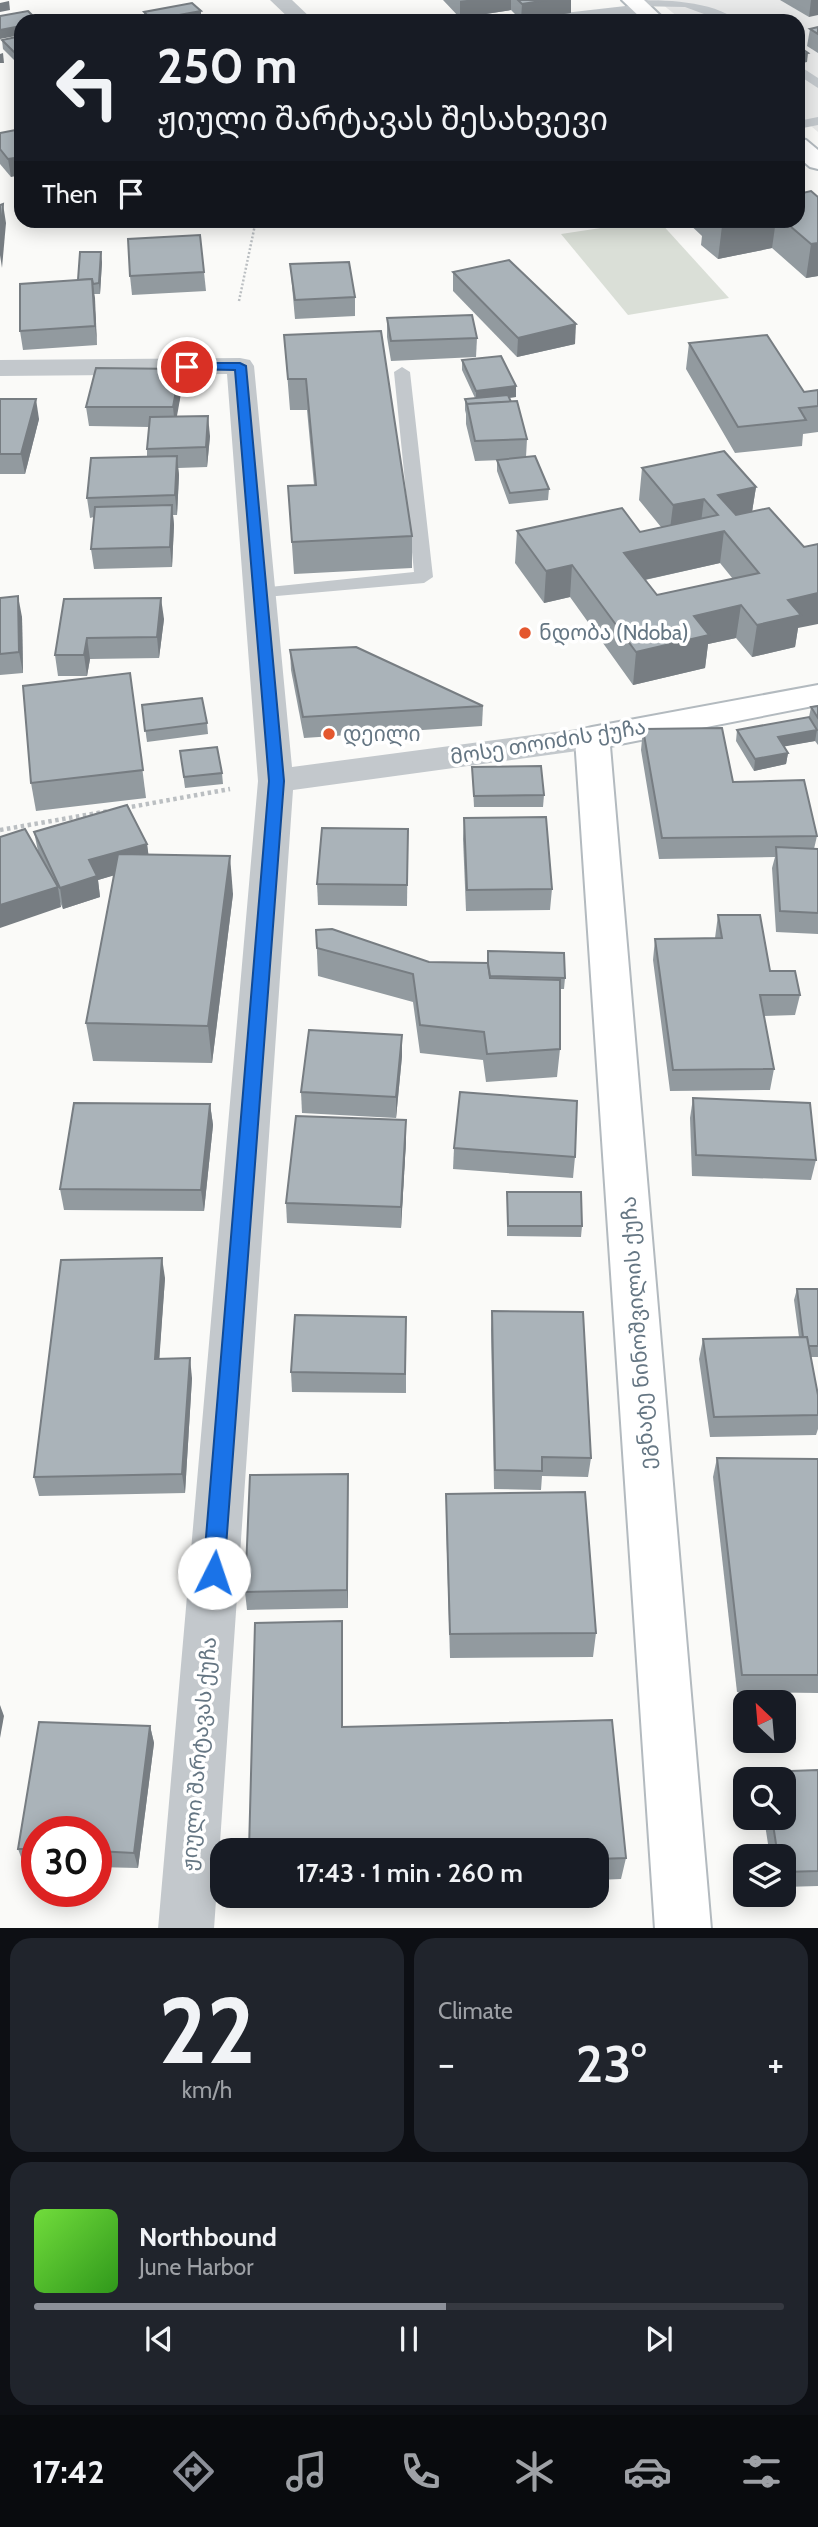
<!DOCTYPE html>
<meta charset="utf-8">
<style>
body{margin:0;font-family:Cabin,"Noto Sans Georgian",sans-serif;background:#20242c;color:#f1f3f6;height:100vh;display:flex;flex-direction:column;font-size:26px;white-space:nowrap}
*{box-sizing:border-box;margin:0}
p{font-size:23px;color:#9ea1a6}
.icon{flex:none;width:38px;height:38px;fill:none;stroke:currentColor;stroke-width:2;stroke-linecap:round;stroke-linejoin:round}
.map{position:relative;height:1928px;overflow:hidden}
.drawer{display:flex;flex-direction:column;gap:10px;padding:10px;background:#0d0f14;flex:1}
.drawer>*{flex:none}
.guide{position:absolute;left:14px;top:14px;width:791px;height:214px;border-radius:21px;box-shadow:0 4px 18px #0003;background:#171b24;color:#f1f3f6;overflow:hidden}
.needle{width:46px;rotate:334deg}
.buttons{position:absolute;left:733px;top:1690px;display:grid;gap:14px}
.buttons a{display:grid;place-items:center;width:63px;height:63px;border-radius:14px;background:#171b24;box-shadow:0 4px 18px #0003;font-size:35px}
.speed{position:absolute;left:21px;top:1816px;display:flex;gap:14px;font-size:35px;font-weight:700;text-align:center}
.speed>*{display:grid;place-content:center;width:91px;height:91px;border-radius:50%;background:#171b24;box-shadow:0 4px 18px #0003;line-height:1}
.speed .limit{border:10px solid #d22;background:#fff;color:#111}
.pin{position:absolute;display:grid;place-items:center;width:60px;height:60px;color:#fff;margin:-30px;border:4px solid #fff;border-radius:50%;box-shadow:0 2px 7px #0007}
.me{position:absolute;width:77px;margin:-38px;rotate:4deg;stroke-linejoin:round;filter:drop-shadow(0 0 5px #0008)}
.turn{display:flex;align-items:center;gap:24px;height:147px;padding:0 28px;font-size:32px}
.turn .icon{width:91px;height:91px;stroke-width:2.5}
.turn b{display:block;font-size:49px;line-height:60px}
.then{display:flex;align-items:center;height:66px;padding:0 28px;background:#0003;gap:14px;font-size:26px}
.big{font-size:52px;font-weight:600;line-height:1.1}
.drawer .widget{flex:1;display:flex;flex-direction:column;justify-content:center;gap:10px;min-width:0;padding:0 24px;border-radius:21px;background:#20242c}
.drawer .dial{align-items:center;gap:0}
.dial b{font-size:91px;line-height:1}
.song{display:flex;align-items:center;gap:21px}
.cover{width:84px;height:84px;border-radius:10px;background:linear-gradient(135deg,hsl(100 70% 55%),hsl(110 70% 35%))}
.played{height:7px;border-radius:4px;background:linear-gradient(90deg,#8c9099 55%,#363941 55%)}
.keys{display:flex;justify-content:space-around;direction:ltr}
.heat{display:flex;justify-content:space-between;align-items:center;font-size:38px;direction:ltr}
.drawer .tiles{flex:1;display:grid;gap:10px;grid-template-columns:1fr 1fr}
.widget:last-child{grid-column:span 2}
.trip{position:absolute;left:210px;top:1838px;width:399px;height:70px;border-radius:21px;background:#171b24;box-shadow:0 4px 18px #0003;font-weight:600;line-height:70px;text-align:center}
.dock{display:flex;height:112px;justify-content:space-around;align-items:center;background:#090b0e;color:#9ea1a6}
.dock .icon{width:49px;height:49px}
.dock .on{color:#8c9099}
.dock b{font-size:32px;color:#f1f3f6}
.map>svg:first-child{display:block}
</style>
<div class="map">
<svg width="818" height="1929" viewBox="0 0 818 1929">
<rect width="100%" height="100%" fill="#fafaf8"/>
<polygon fill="#e8e9e9" points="657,0 818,0 818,132 798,115 798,21 683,21"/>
<polygon fill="#dadfd7" points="647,221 659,221 729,298 628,315 561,234"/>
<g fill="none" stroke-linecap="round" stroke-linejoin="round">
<defs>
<g id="secondary">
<polygon points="622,0 644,0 666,21 644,21"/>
<polygon points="798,138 806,140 818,150 818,169 810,167 798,157"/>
<polygon points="818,685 818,705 610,746 711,1929 655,1929 575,738 580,730 592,727"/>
</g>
</defs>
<use href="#secondary" stroke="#b3babf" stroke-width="4"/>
<polyline stroke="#bbbfc2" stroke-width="2.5" stroke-dasharray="2 2" stroke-linecap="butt" points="239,301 256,220"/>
<g stroke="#bbbfc2" stroke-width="4.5" stroke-dasharray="3.5 3.5" stroke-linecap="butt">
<polyline points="125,808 230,789"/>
<polyline points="0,830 109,811"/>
</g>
<g fill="#c3c8cc" fill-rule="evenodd">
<path d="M629 0C665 0 711 0 738 21H723L685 7 634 6 630 5Z"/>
<polygon points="798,65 818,78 818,88 798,75"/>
<polygon points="818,117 818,125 798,129 798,121"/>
<polygon points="402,367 410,372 433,577 424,583 253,598 251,594 260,588 414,572 394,372"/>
</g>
<g fill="#c3c8cc" fill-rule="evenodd">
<polygon points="270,0 292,0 314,21 292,21"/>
<polygon points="643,4 650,6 653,10 650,14 601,21 537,21 547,15"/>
<polygon points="240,358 250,360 254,366 292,767 592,727 604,730 609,738 604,746 592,749 293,790 214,1929 158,1929 258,781 227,374 0,376 0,360"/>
</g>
<use href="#secondary" fill="#fff" fill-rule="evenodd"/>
</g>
<g fill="#929a9f" fill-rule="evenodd">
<polygon points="443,0 571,0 571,13 521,20 511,10 460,18"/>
<polygon points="780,0 818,0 809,17"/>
<polygon points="144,12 201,20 194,21 144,21"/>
<polygon points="818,27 818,53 807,46 810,29"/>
<polygon points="21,36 21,61 16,62 3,49 2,40"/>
<polygon points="21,129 11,177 0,164 0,133"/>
<polygon points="818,197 818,276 806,278 772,248 718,259 701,245 702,236 685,220 798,220"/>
<polygon points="102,262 100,294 94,294 97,345 23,350 20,331 78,280"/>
<polygon points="290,264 355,297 355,316 295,319"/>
<polygon points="204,272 206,291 132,295 130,276"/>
<polygon points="453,272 575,344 517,357 453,291"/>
<polygon points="387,318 477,338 476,357 391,361 387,337"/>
<polygon points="284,335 412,536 412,568 294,574 288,486 314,485 307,410 290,410"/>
<polygon points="689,343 804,392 818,390 818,432 803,434 802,446 735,453 686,369"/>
<polygon points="462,360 516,386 516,397 509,398 527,439 526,457 549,489 548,500 509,504 497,471 497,460 502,460 475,461 466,424 466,414 465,410 465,399 475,398 462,370"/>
<polygon points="182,388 176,417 210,436 207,467 178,468 179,475 177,515 173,515 174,525 172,567 94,569 91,549 94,517 90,518 87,498 147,456 147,449 149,427 89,426 86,407"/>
<polygon points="0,399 39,419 25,474 0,474"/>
<path d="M642 468 756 487 752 512 798 628 795 647 752 657 736 638 708 644 705 668 633 685 570 597 544 603 515 563 517 531 640 532 661 527 639 500ZM720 563 733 579 657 595 645 580Z"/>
<polygon points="0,598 22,617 23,673 0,675"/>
<polygon points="64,599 164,619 159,658 90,659 87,676 58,676 55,655"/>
<polygon points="290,650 483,706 482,726 304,738 291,670"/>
<polygon points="130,673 146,798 36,811 31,783"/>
<polygon points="142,705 207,723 208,734 147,742"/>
<polygon points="818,706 818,745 815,741 784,746 788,753 786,764 754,771 736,741 737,730 809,717 811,707"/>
<polygon points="643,729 733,782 817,836 814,849 818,849 818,934 776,932 772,868 775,857 659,859 641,750"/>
<polygon points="180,751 222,773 223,784 185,788"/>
<polygon points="472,767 544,795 543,807 474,807"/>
<polygon points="464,818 552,889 550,910 466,911 463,839"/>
<polygon points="408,829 407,906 318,905 317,884"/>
<polygon points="34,832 147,844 148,854 233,894 212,1063 93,1061 86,1023 114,875 98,880 100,897 63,909 60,902 61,907 38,851"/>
<polygon points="718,915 770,971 800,995 795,1015 764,1016 774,1069 770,1090 670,1091 653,960 655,939 715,938"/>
<polygon points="316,930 429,962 565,978 564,989 560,989 560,1049 557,1077 486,1082 483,1060 420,1053 413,1002 318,976"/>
<polygon points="402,1035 402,1056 396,1118 302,1113 301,1092"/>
<polygon points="693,1098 816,1160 811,1180 692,1176 690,1118"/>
<polygon points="210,1104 213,1125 204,1211 64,1210 60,1189"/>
<polygon points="406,1141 401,1228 287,1223 286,1203"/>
<polygon points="454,1148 575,1157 573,1178 453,1169"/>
<polygon points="507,1192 582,1226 581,1237 507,1236"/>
<polygon points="165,1278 159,1359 192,1378 185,1493 39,1496 34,1477"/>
<polygon points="797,1289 818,1289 818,1357 810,1357 818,1395 818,1429 816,1435 710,1437 699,1359 703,1339 799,1337 794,1300"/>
<polygon points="492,1311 591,1458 588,1477 542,1476 541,1490 494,1489 491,1330"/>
<polygon points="406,1317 406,1393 292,1392 291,1372"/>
<polygon points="717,1458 818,1459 818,1693 737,1692 713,1477"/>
<polygon points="348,1474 348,1608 247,1610 245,1592"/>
<polygon points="446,1494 596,1633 593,1657 450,1658 446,1519"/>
<polygon points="342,1621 343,1645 343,1727 626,1858 621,1879 597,1880 597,1850 249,1850"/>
<polygon points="39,1722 150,1726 154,1743 138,1868 96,1867 96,1832 37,1832 37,1865 24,1865 18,1849"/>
<polygon points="818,1770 818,1886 784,1887 784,1857 770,1857 764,1818 784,1818 784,1780 763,1780 765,1772"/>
</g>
<g fill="#777d82">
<polygon points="467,0 511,0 511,10 460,18 460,1"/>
<polygon points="547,0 571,0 571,13 521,20 522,4"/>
<polygon points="811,0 818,0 818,15 809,17"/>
<polygon points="9,1 10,10 0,12 0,3"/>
<polygon points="201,11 201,20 194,21 152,21 152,20"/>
<polygon points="21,26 21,35 0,39 0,30"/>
<polygon points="21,52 21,61 16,62 15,53"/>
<polygon points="3,53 4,63 0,63 0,54"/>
<polygon points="808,53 807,62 798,64 798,55"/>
<polygon points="21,157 21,175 11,177 8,159"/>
<polygon points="3,204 6,223 2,268 0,255 0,238"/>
<polygon points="748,220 776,220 772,248 718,259 722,226"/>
<polygon points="818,243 818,276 806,278 811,244"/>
<polygon points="101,252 102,262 100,294 99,283"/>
<polygon points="92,279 95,298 97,345 95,326"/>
<polygon points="576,324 575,344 517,357 518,338"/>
<polygon points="180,369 182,388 175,427 173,407"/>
<polygon points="516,386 516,397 476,401 476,391"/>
<polygon points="36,399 39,419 25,474 21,454"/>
<polygon points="208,416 210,436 207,467 206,447"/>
<polygon points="177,456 179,475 177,515 175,495"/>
<polygon points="756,487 751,518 717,526 718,495"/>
<polygon points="704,499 700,530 669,537 673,505"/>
<polygon points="172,505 174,525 172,567 170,547"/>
<polygon points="724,531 720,563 621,585 624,553"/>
<polygon points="572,565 570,597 544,603 546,571"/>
<polygon points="818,593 818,624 798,628 795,647 752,657 757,625 788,600"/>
<polygon points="18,596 22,617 23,673 19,652"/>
<polygon points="161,598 164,619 159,658 157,637"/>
<polygon points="741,605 736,638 708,644 705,668 633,685 636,652 694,616"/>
<polygon points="87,638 90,659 87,676 84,655"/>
<polygon points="817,730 815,741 776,748 778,737"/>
<polygon points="788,753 786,764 754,771 755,759"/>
<polygon points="147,844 150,865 98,880 100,897 63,909 60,888 89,860"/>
<polygon points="230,856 233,894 212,1063 208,1026"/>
<polygon points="58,887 61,907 0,928 0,905"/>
<polygon points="402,1035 402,1056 396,1118 396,1097"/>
<polygon points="210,1104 213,1125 204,1211 201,1190"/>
<polygon points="406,1120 406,1141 401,1228 401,1207"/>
<polygon points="162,1258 165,1278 158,1378 155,1359"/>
<polygon points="190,1358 192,1378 185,1493 182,1474"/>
<polygon points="348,1474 348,1608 347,1590"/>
<polygon points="342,1621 343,1645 343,1750 342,1727"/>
<polygon points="0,1705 4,1716 0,1738"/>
<polygon points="150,1726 154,1743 138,1868 134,1853"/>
</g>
<g fill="#aab3b9" stroke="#777d82" stroke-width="2" fill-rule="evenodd">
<polygon points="518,0 547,0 522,4"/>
<polygon points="192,3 201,11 152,20 144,12"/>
<polygon points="28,11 38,21 21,21 21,26 0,30 0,16"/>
<polygon points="514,16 519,21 481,21"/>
<polygon points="818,27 818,34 810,29"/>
<polygon points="21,36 21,52 15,53 2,40"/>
<polygon points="798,46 808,53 798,55"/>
<polygon points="21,129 21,157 8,159 0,149 0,133"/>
<polygon points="811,191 818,197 818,243 811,244 783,220 798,220 798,194"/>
<polygon points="3,204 0,238 0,205"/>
<polygon points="716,220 748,220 722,226"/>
<polygon points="200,235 204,272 130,276 128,239"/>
<polygon points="80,252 101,252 99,283 93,284 92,279 78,280"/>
<polygon points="509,260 576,324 518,338 453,272"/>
<polygon points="349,262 355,297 295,300 290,264"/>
<polygon points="92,279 95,326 20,331 20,284"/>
<polygon points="472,315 477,338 391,341 387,318"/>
<polygon points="381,331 412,536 292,542 288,486 316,485 306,379 288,379 284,335"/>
<polygon points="767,335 804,392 818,390 818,406 799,408 806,420 738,427 689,343"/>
<polygon points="501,356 516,386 476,391 462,360"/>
<polygon points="96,368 180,369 173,407 86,407"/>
<polygon points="508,395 511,402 467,404 465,399"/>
<polygon points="0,399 36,399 21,454 0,454"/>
<polygon points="517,401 527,439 475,441 467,404"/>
<polygon points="208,416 206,447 147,449 150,417"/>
<path d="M724 451 756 487 718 495 736 515 769 508 804 547 818 544V593L788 600 801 615 757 625 741 605 694 616 709 635 636 652 572 565 546 571 517 531 622 508 640 532 718 515 704 499 673 505 642 468ZM724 531 759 573 657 595 624 553Z"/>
<polygon points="177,456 175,495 87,498 91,458"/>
<polygon points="535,456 549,489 510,493 497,460"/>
<polygon points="172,505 170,547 91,549 95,507"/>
<polygon points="18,596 19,652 0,654 0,598"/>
<polygon points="161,598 157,637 87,638 84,655 55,655 64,599"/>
<polygon points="356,647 483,706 303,717 290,650"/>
<polygon points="130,673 143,770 31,783 23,686"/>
<polygon points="202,698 207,723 145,731 142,705"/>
<polygon points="818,706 818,718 811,707"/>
<polygon points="809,717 817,730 778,737 788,753 755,759 737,730"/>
<polygon points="722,728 733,782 804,780 817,836 662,838 643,729"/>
<polygon points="217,747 222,773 184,777 180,751"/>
<polygon points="541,766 544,795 474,796 472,767"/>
<polygon points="127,805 147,844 89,860 97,876 60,888 34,832"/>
<polygon points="546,817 552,889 467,890 464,818"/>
<polygon points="322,828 408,829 407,885 317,884"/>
<polygon points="25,829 58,887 0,905 0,837"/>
<polygon points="776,847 818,849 818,913 780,911"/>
<polygon points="118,854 230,856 208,1026 86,1023"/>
<polygon points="718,915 760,915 770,971 795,971 800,995 760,995 774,1069 673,1070 655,939 722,938"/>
<polygon points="332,929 429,962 488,963 490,978 560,980 560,1049 487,1054 484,1032 420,1025 413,974 317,948 316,930"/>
<polygon points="488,951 564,953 565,978 490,976 488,964"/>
<polygon points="309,1030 402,1035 396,1097 301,1092"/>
<polygon points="460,1092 577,1101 575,1157 454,1148"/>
<polygon points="693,1098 810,1103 816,1160 696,1155"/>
<polygon points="74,1103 210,1104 201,1190 60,1189"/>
<polygon points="296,1116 406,1120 401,1207 286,1203"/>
<polygon points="507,1192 581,1192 582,1226 508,1226"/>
<polygon points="162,1258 155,1359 190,1358 182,1474 34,1477 61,1260"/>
<polygon points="797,1289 818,1289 818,1346 808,1346 807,1337 803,1337"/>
<polygon points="492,1311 583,1312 591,1458 542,1457 542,1471 495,1470"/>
<polygon points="295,1315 406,1317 405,1374 291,1372"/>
<polygon points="807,1337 818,1395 818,1415 714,1417 703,1339"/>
<polygon points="717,1458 818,1459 818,1675 742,1675"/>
<polygon points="348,1474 347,1590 245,1592 250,1475"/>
<polygon points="585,1492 596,1633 450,1634 446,1494"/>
<polygon points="342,1621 342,1727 612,1720 626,1858 597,1859 597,1850 249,1850 255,1623"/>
<polygon points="39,1722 150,1726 134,1853 96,1851 96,1832 37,1832 37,1849 18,1849"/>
<polygon points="818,1770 818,1871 784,1872 784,1857 778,1857 772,1818 784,1818 784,1780 766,1780 765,1772"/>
</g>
<polygon fill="#1a73e8" stroke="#114b97" stroke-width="2" points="187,363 240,363 246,366 284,781 224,1573 221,1580 214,1583 206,1580 203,1573 269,781 235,370 183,369 183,364"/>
<g fill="#e4572e" stroke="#fff" stroke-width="2.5">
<circle cx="525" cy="633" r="7"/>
<circle cx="329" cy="734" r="7"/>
</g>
<g text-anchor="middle" stroke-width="7" stroke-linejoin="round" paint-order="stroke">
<g font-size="21" fill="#657683" stroke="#fff" text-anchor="start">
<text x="539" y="640">ნდობა (Ndoba)</text>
<text x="343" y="741">დეილი</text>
</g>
<g font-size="21" fill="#657683" stroke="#fff">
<text transform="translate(548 742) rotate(-9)" y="7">მოსე თოიძის ქუჩა</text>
<text transform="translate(638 1333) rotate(-94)" y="7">ეგნატე ნინოშვილის ქუჩა</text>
<text transform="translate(199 1754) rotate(-85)" y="7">ჟიული შარტავას ქუჩა</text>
</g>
</g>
</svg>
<div class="buttons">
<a><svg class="needle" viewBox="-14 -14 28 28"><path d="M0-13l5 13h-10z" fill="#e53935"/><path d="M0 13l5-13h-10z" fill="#9ea1a6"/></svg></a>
<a><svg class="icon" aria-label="search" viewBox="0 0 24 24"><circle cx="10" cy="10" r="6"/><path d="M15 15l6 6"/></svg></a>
<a><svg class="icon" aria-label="layers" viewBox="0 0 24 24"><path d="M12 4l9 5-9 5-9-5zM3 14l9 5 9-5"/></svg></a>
</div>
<div class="speed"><div class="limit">30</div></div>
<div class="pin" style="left:187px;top:367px;background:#d93025"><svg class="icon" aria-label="arrive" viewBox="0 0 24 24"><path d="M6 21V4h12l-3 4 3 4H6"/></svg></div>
<svg class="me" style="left:214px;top:1573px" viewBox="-20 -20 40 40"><circle r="19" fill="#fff"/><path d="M0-13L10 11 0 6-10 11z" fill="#1a73e8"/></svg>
<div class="trip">17:43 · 1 min · 260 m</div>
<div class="guide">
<div class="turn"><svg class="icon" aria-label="left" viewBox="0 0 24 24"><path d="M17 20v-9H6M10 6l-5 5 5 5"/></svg><div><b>250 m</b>ჟიული შარტავას შესახვევი</div></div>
<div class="then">Then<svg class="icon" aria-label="arrive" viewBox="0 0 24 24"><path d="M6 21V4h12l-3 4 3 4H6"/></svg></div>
</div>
</div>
<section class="drawer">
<div class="tiles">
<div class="widget dial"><b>22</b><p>km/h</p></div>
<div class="widget"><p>Climate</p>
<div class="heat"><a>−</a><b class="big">23°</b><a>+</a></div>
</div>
<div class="widget">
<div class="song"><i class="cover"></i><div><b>Northbound</b><p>June Harbor</p></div></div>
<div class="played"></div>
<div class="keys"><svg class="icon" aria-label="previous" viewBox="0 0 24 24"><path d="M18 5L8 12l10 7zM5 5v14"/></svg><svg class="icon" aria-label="pause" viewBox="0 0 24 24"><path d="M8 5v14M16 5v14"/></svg><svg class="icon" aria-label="next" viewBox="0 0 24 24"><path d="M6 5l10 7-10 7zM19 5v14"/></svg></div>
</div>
</div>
</section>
<nav class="dock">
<b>17:42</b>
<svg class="icon on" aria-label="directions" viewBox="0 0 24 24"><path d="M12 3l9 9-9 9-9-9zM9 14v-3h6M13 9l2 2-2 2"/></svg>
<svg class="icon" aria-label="music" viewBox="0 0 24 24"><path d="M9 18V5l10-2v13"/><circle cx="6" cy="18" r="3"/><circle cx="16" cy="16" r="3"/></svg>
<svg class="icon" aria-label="phone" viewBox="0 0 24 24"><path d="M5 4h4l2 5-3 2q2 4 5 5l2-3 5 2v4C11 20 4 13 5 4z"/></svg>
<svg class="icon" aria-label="climate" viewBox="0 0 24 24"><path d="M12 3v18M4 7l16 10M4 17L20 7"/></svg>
<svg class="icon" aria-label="car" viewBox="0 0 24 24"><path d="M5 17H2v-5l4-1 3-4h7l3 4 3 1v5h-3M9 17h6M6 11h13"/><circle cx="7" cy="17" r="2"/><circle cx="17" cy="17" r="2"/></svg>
<svg class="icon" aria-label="filters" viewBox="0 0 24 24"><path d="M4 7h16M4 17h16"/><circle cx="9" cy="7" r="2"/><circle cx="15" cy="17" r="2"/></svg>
</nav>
